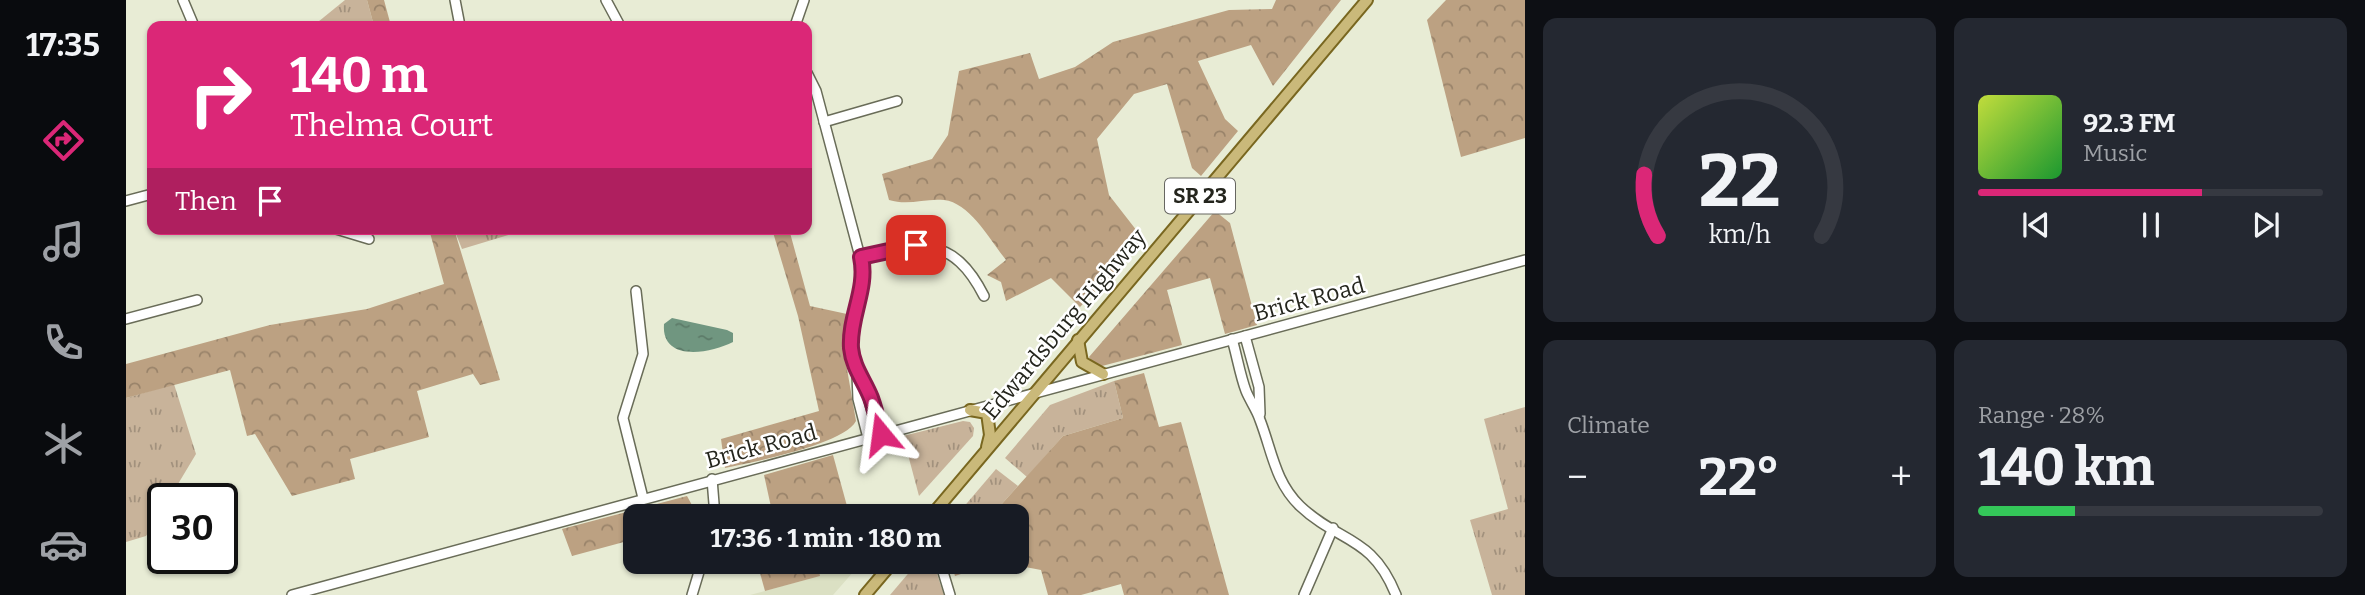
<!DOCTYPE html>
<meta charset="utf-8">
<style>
body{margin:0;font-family:Bitter,serif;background:#242831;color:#f1f3f6;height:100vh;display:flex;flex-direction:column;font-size:26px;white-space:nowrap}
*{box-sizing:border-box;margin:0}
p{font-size:23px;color:#9ea1a6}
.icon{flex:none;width:38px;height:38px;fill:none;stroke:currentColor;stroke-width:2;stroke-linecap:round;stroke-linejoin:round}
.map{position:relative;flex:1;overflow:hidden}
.drawer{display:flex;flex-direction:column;gap:18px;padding:18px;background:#0d0f14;width:840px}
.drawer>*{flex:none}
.top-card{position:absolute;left:21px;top:21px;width:665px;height:214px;border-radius:14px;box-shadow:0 2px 5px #0004;background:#db2777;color:#fff;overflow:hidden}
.speed{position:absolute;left:21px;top:483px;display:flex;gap:14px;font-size:35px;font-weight:700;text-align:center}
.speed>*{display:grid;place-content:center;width:91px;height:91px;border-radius:50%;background:#171b24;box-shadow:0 2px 5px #0004;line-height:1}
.speed .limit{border:4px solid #111;border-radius:10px;background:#fff;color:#111}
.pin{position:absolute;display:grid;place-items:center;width:60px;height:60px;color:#fff;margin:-30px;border-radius:14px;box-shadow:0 4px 10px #0006}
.me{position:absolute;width:77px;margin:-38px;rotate:344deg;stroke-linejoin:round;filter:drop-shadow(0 0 5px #0008)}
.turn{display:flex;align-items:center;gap:24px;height:147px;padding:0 28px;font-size:32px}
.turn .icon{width:91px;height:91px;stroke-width:2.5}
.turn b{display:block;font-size:49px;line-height:60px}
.then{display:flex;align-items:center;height:66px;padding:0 28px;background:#0003;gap:14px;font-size:26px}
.big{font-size:52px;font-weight:700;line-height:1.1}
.drawer .tile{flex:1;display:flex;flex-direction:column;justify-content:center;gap:10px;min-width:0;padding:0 24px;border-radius:14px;background:#242831}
.drawer .dial{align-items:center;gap:0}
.dial svg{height:182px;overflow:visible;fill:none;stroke:#363941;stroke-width:7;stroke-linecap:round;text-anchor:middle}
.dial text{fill:#f1f3f6;stroke:none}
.song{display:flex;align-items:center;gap:21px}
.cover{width:84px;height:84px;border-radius:10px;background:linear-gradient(135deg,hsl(70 70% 55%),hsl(130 70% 35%))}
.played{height:7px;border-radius:4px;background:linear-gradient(90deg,#db2777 65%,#363941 65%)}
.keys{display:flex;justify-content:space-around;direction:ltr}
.heat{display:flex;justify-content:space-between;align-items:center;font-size:38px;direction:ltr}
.charge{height:10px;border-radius:5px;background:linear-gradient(90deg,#34c759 28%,#363941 0)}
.drawer .tiles{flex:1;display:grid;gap:18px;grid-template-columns:repeat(2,1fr)}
.trip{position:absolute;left:497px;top:504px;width:406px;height:70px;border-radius:14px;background:#171b24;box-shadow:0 2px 5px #0004;font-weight:700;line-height:70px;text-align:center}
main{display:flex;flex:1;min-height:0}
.dock{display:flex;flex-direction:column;width:126px;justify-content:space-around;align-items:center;background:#090b0e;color:#9ea1a6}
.dock .icon{width:49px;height:49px}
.dock .active{color:#db2777}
.dock b{font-size:32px;color:#f1f3f6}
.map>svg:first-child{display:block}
</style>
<main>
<nav class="dock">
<b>17:35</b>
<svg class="icon active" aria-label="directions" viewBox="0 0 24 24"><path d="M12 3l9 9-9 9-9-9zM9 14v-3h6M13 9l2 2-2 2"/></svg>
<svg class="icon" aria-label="music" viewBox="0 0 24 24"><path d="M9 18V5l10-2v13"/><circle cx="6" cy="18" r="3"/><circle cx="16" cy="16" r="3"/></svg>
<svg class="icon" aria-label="phone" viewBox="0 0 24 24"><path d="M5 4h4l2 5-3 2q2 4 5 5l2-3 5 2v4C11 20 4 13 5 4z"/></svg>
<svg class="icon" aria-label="climate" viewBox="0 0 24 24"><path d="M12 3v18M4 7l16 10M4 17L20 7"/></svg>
<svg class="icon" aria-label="car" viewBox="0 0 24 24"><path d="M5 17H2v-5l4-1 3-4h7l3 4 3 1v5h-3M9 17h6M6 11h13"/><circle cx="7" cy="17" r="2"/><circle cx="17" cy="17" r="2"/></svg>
</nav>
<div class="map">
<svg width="1399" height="595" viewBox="0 0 1399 595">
<defs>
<pattern id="grass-tufts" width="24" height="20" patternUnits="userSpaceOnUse" patternTransform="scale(1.75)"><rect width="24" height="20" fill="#c8b39a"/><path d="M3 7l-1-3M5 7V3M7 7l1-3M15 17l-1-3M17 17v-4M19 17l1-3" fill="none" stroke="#a2917d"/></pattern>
<pattern id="forest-crowns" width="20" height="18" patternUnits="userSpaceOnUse" patternTransform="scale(1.75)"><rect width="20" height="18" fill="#bca182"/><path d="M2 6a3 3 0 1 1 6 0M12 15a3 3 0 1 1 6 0" fill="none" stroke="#99836a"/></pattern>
<pattern id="water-ripples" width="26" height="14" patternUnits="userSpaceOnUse" patternTransform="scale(1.75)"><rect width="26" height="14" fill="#709680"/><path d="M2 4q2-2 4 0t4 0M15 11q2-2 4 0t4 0" fill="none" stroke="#5c7a68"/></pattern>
</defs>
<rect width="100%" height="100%" fill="#e8ecd5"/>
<g fill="#dbe0c3">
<polygon points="755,504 772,516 692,516 721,506"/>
<polygon points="691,562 736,562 707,595 624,595 693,576"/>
</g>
<g fill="url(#grass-tufts)">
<polygon points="219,0 241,0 248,26 187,26"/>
<polygon points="328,229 402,229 336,249"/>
<polygon points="988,381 997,418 937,436 901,477 879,458 924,405"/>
<polygon points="48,384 70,454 43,499 37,499 37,508 20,536 0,542 0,398"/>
<polygon points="1399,407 1399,595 1366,595 1344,520 1382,509 1358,419"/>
<polygon points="837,421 844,422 848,428 847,436 793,496 777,436"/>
<polygon points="870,469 892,486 865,516 830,516"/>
<polygon points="792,562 807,562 818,595 764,595"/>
</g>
<g fill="url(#forest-crowns)">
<polygon points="241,0 258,0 265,26 248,26"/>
<path d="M1150 0H1215L1147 86 1125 45 1072 61 1099 119 1112 131 1075 176 1066 168 1041 84 1008 94 971 139 983 195 1018 240 954 307 925 278 880 301 875 282 861 275 880 260C864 240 844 203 818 200 799 198 783 206 763 200L756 174 806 159 822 135 833 71 904 53 913 79 949 67 987 42 1103 10 1146 9Z"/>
<polygon points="1320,0 1399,0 1399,138 1335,157 1301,20"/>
<polygon points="1089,211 1104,223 1131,325 1099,334 1084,278 1041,290 1056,345 976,366 968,365 963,357"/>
<polygon points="303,229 328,229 374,380 354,385 347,374 291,391 303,437 224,459 229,479 166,496 129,434 121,436 104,370 0,398 0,364 144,325 241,309 318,284"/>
<path d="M646 229H663L684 306 721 314 716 340 730 421C717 445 626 462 599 468L595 439 693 411 672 316Z"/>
<polygon points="1018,373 1033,427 1055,422 1103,595 998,595 995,584 955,595 922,595 915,570 872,562 891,562 891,516 865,516 937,436 997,418 988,381"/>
<polygon points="707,455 721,506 692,516 647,516 638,475"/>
<polygon points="561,496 572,516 509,516 509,539 446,556 436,529"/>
<polygon points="631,562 691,562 694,576 639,591"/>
<polygon points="825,562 871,562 829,576"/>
</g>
<path fill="url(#water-ripples)" d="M546 318 601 330 607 333V342C583 354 535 362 538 324Z"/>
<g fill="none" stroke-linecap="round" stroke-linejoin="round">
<defs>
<g id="minor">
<polyline points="57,0 68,26"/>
<polyline points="329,0 334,26"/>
<polyline points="480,0 494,26"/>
<polyline points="669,26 678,0"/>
<polyline points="681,73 690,91 737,268 725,349 731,375 732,399 742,438"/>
<polyline points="698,122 771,101"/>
<polyline points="0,201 26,194"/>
<polyline points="210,229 243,239"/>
<path d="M735 257C793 242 827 235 858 296"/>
<polyline points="510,291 517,354 497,418 517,498"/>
<polyline points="0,319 71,300"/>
<polyline points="1119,336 1133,387 1134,414"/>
<path d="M1106 339C1111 356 1114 375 1120 391 1124 401 1131 410 1134 420 1146 451 1149 482 1174 506 1213 543 1246 535 1270 595"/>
<polyline points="731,375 744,395 755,434"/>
<polyline points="586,479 589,516"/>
<polyline points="814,562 824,595"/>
<polyline points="166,595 1399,260"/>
<polyline points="566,595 576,562"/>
<polyline points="1178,595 1207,528"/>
</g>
<g id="major">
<polyline points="952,340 956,362 977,374"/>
<polyline points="844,410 861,413 864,435 861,447"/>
<polyline points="805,516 1241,0"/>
<polyline points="739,595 767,562"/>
</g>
</defs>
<use href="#minor" stroke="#696c58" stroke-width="12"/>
<use href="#major" stroke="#796720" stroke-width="14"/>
<use href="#minor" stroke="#fff" stroke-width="9"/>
<use href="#major" stroke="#cab97a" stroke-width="10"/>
</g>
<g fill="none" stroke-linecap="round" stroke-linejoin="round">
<defs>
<path id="route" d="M755 434C752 422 749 409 745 398 738 380 727 368 725 348 723 316 742 289 735 257L790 245"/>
</defs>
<use href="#route" stroke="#8e194d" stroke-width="18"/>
<use href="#route" stroke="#db2777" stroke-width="12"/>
</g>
<g text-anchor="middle" stroke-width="5" stroke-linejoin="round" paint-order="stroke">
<rect fill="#fff" stroke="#666661" stroke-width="2" x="1039" y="178.5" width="70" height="35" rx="5"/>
<g font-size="21" font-weight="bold" fill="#24251d">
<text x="1074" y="203">SR 23</text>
</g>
<g font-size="23" fill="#24251d" stroke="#fff">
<text transform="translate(1183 299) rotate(-15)" y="8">Brick Road</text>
<text transform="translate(938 324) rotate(-50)" y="8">Edwardsburg Highway</text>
<text transform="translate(635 446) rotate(-15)" y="8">Brick Road</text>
</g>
</g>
</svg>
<div class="speed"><div class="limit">30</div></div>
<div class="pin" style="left:790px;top:245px;background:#d93025"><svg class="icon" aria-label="arrive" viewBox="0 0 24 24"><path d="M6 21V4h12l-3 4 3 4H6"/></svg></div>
<svg class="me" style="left:755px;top:434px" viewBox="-20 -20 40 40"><path d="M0-17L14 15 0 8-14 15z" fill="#db2777" stroke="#fff" stroke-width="4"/></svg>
<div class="trip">17:36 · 1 min · 180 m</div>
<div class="top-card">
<div class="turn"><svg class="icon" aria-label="right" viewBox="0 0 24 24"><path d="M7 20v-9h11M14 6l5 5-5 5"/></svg><div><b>140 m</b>Thelma Court</div></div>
<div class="then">Then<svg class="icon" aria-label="arrive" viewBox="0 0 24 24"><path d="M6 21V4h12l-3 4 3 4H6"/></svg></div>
</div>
</div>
<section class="drawer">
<div class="tiles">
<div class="tile dial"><svg viewBox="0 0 100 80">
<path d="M14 69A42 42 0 1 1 86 69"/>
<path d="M14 69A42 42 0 0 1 8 42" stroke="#db2777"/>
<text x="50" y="56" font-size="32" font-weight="700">22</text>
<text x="50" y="72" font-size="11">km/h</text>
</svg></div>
<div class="tile">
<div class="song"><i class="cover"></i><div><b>92.3 FM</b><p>Music</p></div></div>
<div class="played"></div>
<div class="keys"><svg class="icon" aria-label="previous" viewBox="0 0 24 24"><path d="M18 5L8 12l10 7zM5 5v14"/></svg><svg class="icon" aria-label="pause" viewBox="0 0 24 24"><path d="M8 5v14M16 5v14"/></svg><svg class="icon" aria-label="next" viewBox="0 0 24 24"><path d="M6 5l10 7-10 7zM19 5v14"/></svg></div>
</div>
<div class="tile"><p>Climate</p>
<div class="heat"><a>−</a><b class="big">22°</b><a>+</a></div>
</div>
<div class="tile"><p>Range · 28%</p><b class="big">140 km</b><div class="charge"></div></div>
</div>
</section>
</main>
